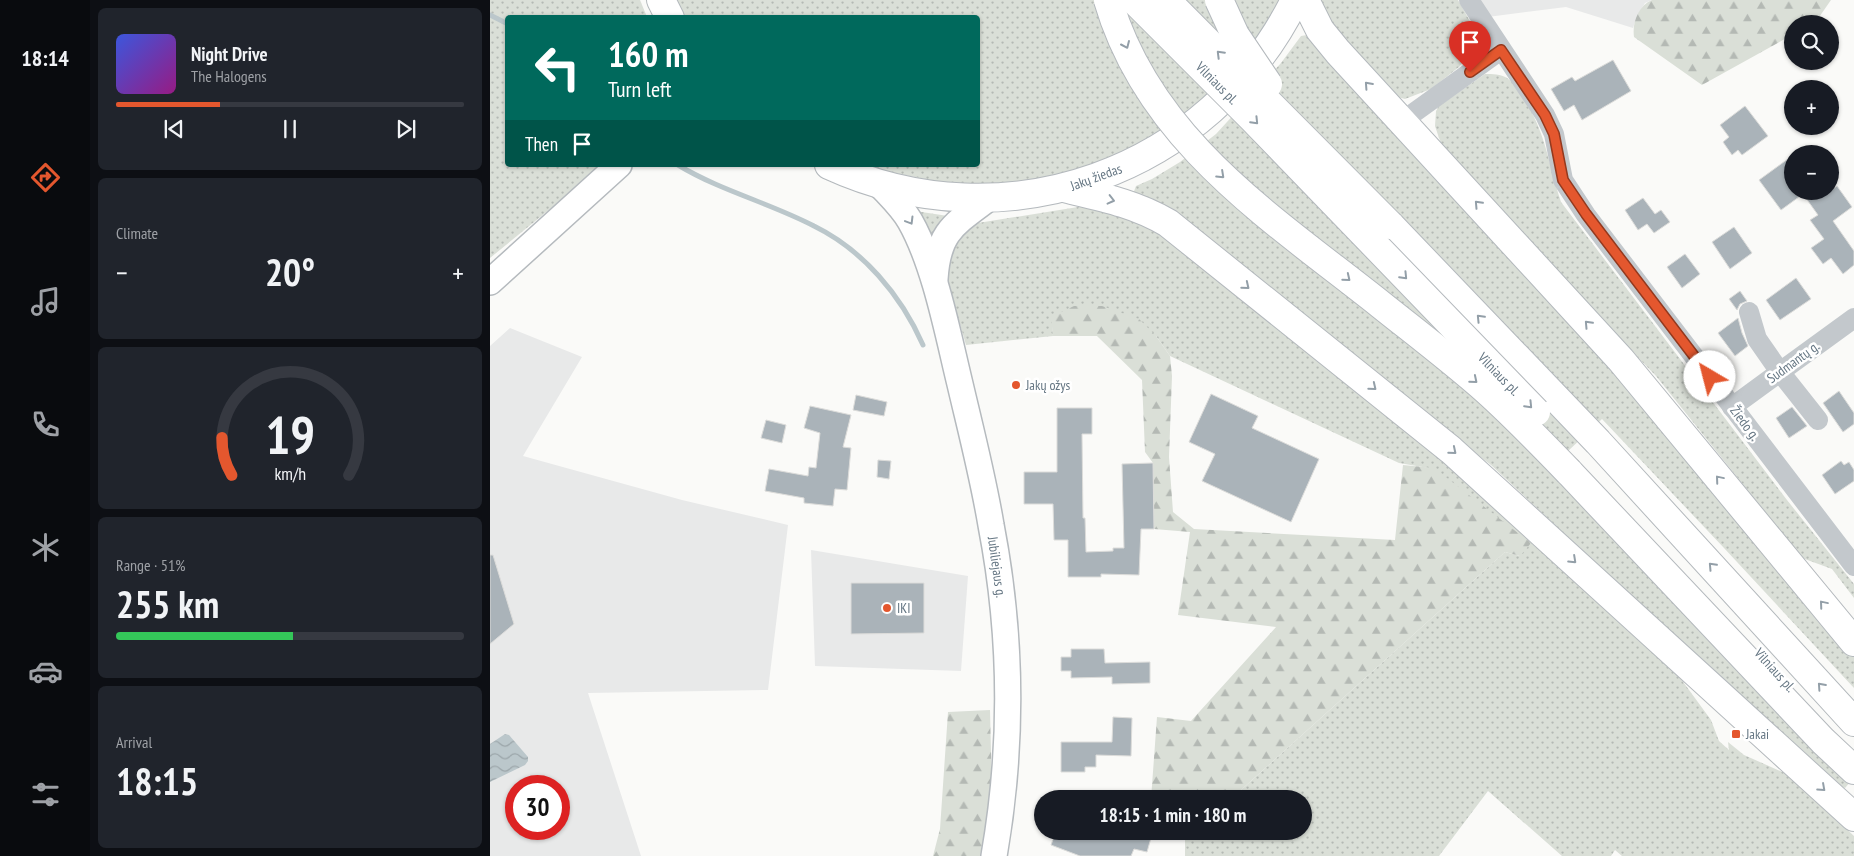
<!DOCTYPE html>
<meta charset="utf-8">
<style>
body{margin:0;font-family:"PT Sans Narrow",sans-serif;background:#20242c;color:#f1f3f6;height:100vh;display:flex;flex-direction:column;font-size:19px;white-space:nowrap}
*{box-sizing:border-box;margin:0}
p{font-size:16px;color:#9ea1a6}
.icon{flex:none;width:28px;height:28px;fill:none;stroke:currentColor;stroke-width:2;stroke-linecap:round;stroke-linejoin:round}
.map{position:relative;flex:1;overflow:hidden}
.details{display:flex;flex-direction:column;gap:8px;padding:8px;background:#0d0f14;width:400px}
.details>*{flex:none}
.top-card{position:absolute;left:15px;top:15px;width:475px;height:152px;border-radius:5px;box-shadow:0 1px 4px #0004;background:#00695c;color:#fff;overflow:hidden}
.buttons{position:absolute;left:1294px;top:15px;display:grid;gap:10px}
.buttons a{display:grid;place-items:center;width:55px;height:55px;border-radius:50%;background:#171b24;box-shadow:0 1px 4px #0004;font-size:25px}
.speed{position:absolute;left:15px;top:775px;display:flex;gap:10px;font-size:25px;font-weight:700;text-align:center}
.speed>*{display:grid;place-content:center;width:65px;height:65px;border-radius:50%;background:#171b24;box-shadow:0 1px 4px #0004;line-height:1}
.speed .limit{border:8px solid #d22;background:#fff;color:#111}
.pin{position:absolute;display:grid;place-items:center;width:42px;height:42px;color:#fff;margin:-51px -21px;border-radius:50% 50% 50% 0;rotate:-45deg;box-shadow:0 0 5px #0007}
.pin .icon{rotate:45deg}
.me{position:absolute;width:55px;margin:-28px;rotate:323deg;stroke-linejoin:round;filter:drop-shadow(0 0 4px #0008)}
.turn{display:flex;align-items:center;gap:18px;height:105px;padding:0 20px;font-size:22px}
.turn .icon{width:65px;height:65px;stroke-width:2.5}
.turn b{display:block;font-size:35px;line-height:42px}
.then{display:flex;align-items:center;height:48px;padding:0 20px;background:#0003;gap:10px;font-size:19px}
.big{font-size:38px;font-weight:700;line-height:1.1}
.details .tile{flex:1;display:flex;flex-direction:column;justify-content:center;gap:8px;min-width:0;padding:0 18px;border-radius:8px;background:#20242c}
.details .dial{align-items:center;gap:0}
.dial svg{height:130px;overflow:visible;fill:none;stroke:#363941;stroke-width:7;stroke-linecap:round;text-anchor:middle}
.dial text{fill:#f1f3f6;stroke:none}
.song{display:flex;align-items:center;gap:15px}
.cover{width:60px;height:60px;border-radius:8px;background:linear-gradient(135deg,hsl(230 70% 55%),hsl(310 70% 35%))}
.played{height:5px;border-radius:2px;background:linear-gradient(90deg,#e4572e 30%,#363941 30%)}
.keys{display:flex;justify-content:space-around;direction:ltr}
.heat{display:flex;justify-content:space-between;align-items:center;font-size:28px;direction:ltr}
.charge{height:8px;border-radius:4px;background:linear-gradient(90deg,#34c759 51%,#363941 0)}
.trip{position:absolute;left:544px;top:790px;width:278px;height:50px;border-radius:25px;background:#171b24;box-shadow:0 1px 4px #0004;font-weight:700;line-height:50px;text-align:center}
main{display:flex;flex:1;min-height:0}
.tabs{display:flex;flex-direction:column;width:90px;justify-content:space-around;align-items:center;background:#090b0e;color:#9ea1a6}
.tabs .icon{width:35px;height:35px}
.tabs .on{color:#e4572e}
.tabs b{font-size:22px;color:#f1f3f6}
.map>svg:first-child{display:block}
</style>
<main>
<nav class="tabs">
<b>18:14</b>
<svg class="icon on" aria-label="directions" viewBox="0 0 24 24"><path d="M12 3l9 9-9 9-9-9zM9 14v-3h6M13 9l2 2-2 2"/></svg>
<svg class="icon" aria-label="music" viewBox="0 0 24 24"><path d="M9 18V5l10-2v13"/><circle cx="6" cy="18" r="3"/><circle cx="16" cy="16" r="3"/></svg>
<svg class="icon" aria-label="phone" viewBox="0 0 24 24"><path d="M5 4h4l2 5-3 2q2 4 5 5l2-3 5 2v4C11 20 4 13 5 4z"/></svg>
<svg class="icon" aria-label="climate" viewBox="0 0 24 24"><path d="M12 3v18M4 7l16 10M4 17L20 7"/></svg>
<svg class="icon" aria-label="car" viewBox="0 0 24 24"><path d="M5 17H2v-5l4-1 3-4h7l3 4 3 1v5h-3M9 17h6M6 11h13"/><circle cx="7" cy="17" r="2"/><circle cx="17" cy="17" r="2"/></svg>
<svg class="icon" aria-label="filters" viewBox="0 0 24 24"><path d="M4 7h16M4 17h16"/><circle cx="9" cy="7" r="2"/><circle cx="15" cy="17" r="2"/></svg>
</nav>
<section class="details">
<div class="tile">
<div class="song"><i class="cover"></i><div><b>Night Drive</b><p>The Halogens</p></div></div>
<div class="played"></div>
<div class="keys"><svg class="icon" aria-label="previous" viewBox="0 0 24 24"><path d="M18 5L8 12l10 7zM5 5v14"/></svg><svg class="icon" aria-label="pause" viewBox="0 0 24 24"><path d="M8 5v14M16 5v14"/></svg><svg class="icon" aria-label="next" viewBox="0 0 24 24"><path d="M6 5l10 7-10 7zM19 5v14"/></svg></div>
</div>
<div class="tile"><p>Climate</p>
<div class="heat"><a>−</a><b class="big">20°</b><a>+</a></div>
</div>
<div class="tile dial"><svg viewBox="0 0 100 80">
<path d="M14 69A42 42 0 1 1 86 69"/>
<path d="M14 69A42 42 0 0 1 8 46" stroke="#e4572e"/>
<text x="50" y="56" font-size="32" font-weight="700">19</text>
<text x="50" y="72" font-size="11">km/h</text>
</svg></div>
<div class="tile"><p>Range · 51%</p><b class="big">255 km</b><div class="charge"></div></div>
<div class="tile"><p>Arrival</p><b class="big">18:15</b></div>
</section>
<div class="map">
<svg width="1364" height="856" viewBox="0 0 1364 856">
<defs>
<pattern id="grass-dots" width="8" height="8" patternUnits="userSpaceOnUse" patternTransform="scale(1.25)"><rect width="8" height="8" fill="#dadfd7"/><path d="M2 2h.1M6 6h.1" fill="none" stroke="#b4b9b4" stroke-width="1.8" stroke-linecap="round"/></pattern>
<pattern id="forest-firs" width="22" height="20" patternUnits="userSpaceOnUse" patternTransform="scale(1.25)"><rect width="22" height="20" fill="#dadfd7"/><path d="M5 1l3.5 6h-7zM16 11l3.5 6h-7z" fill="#b4b9b4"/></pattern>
<pattern id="water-waves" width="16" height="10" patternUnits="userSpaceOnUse" patternTransform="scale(1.25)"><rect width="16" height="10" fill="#bbc7cb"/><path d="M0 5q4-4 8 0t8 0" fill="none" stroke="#9ca6aa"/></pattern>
</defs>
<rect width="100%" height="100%" fill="#fafaf8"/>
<g fill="#e8e9e9" fill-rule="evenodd">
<polygon points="979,0 1162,0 1155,3 1147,16 1143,28 1076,7 990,18"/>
<path d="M20 328 92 357 33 456 192 500 298 525 278 690 98 693 151 856H0V346ZM26 786H69V829H26Z"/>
<polygon points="321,550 478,576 471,671 325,666"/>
</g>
<g fill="url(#grass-dots)">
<polygon points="0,0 150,0 157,17 18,18 18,165 114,165 0,258"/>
<polygon points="186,0 791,0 775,32 704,108 650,145 590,170 547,181 467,185 378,168 371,165 488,165 488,18 196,17"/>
<polygon points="829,0 968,0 981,23 982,41 979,54 969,67 941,89 915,99 904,96 837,27"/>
<polygon points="817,35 821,37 1163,413 1364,654 1364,688 1234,548 1112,419 1060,468 1361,781 1355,788 1344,782 1181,634 1001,465 894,383 643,194 646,186 662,179 690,162 726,134 791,63 811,36"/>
<path d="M995 74C1002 74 1011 74 1017 78 1023 82 1029 91 1032 96 1055 129 1059 165 1071 202L1297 500 1364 584V598L1342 569 1312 558 1166 376 1030 236 957 156 949 138 945 126 946 111 949 106Z"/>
<polygon points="616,206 644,213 999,493 1054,552 1191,679 1221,720 1229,741 1239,750 1238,742 1254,755 1297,774 1364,836 1364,856 1132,856 1125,850 1121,856 1072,856 998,791 949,856 695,856 695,831 717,835 717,831 812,831 812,799 741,799 1015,552 1030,556 944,469 909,463 680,356 666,336 562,317 563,336 476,345 455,272 456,254 473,229 488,223 588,207"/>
<polygon points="425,211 458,216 442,248"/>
</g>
<g fill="url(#forest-firs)">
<path d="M1162 0H1341L1325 23 1302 24V35L1212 85 1144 37C1142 23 1148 6 1162 0Z"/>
<polygon points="584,306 612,306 649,319 666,336 680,356 682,376 679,457 683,512 704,529 905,540 913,465 944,468 1041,543 1030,556 1015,552 741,799 661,799 667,717 701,721 786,627 688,615 700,532 664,529 663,463 655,452 652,380 607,336 563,336 561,317"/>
<polygon points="500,710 502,794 490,856 443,856 450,829 458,712"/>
</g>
<polygon fill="url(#water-waves)" points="15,734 19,735 38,757 38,761 35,765 0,782 0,744"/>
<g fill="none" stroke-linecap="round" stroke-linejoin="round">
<g stroke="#bbc7cb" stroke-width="5">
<polyline points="0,15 18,24"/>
<path d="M188 165C231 191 280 203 324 226 373 250 411 295 433 345"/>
</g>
</g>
<g fill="#aab3b9" stroke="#dcdcda">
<polygon points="1123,60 1141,91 1092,120 1084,105 1074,111 1061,89 1082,77 1085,81"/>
<polygon points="1255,106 1278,136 1252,155 1248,150 1242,155 1233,142 1239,137 1230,125"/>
<polygon points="1302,156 1302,191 1340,191 1347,186 1362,207 1343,221 1364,251 1364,265 1353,274 1341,258 1333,264 1321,248 1334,239 1320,220 1328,215 1313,194 1291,210 1269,180"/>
<polygon points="1153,198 1165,214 1171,210 1180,222 1164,233 1157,224 1148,230 1135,210"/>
<polygon points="1244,227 1262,253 1240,269 1222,242"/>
<polygon points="1195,254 1210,274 1192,288 1177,267"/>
<polygon points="1306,278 1321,299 1290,320 1276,300"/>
<polygon points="1250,291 1257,301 1250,304 1247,310 1239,299"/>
<polygon points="1248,318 1252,333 1258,346 1245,356 1228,333"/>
<polygon points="1349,391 1364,413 1364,424 1353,432 1333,403"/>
<polygon points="721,394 768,416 762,428 829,459 801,522 712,481 725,454 699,442"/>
<polygon points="366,395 397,402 394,416 363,410"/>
<polygon points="320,406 361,415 353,447 361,448 357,490 345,489 343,506 314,503 314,498 275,491 279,469 318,476 319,467 326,468 330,433 314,428"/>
<polygon points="1302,407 1317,426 1299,438 1286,418"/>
<polygon points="567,408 602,408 602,434 592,434 593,518 595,518 596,552 623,551 623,548 634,548 632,464 663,463 664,529 651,529 649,575 611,574 611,577 578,577 578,540 564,540 563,504 534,504 534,472 567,472"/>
<polygon points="276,420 296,425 292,443 271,438"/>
<polygon points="388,460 401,461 399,479 387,477"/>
<polygon points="1351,461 1354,465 1359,462 1364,470 1364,481 1345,494 1332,475"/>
<polygon points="0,555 3,555 24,624 0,644"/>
<polygon points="361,583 434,583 434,633 361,634"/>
<polygon points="581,649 614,649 615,663 660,662 660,683 622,684 622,677 581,678 581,671 571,671 571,657 581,657"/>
<polygon points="623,717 642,718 641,756 606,755 606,767 595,767 595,772 571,772 571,742 622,742"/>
<polygon points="566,831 663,831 657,852 644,849 641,856 590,856 561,845"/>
</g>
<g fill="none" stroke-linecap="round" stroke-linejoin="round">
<defs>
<g id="major">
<path d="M389 184C400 196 412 207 420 221 445 265 458 335 470 384 481 431 493 477 501 525 522 634 523 747 504 856"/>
<path d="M445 279C448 232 463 225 499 198"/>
<polyline points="0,282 129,165"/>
</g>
<g id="highway">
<polyline points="171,0 180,18"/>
<polyline points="815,0 830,30 848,52 1131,360 1364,642"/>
<path d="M339 165C515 246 720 172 805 0"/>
<path d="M573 188C611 197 644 203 678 223L961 450 1364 817"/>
<polyline points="900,225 1108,442 1364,722"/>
<polyline points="1079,472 1333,741 1364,770"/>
</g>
</defs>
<use href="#major" stroke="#b5babe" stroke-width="28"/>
<use href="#highway" stroke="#b4b9bd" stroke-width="30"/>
<g stroke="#c3c8cc" stroke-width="20">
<polyline points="979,0 1055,115 1064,134 1073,180 1096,215 1364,566"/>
<polyline points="911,122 1011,50"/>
<polyline points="1259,312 1267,339 1290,372 1328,420"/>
<polyline points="1242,407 1364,318"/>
</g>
<use href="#major" stroke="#fff" stroke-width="25"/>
<use href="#highway" stroke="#fff" stroke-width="28"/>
<defs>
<g id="highway-bridge">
<path d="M618 0C659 141 782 218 890 304 925 332 962 360 996 390 1025 416 1052 444 1079 472"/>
<polyline points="644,0 763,119 1046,412"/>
<polyline points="676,0 900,225"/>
<polyline points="729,0 745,35 778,84"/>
</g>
</defs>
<use href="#highway-bridge" stroke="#b4b9bd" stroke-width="30" stroke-linecap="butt"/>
<use href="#highway-bridge" stroke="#fff" stroke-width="28"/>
</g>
<defs><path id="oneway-chevron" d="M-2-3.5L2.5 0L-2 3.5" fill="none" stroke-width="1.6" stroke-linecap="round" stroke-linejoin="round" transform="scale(1.25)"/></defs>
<g stroke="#939fa8">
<use href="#oneway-chevron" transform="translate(636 45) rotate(66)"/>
<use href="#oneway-chevron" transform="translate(730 54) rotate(-135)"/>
<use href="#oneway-chevron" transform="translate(878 85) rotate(-132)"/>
<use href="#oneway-chevron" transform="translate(765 121) rotate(46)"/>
<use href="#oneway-chevron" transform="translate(731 175) rotate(43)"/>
<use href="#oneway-chevron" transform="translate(621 200) rotate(14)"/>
<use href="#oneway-chevron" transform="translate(988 204) rotate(-133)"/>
<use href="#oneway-chevron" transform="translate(420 221) rotate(59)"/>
<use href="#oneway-chevron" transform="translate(914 276) rotate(46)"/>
<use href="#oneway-chevron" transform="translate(857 278) rotate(39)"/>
<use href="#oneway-chevron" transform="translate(756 286) rotate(39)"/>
<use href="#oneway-chevron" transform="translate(990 318) rotate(-134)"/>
<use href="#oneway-chevron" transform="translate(1098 324) rotate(-133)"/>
<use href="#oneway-chevron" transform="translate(984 380) rotate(40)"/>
<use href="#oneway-chevron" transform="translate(883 387) rotate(39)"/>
<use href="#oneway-chevron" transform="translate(1039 405) rotate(46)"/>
<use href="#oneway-chevron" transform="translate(963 451) rotate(40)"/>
<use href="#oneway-chevron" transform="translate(1229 479) rotate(-130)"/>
<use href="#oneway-chevron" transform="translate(1083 560) rotate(43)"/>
<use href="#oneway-chevron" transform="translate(1222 566) rotate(-133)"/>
<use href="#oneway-chevron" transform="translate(1333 604) rotate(-130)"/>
<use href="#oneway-chevron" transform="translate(1331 686) rotate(-132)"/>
<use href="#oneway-chevron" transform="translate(1332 788) rotate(42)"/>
</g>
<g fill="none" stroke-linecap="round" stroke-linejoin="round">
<defs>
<polyline id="route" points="980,72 1011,50 1055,115 1064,134 1073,180 1096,214 1220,377"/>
</defs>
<use href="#route" stroke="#94391e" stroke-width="12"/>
<use href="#route" stroke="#e4572e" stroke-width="9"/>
</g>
<g fill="#e4572e" stroke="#fff" stroke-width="2">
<circle cx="526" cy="385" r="5"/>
<circle cx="397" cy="608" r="5"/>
<rect x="1241" y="729" width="10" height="10" rx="2.5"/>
</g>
<g text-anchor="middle" stroke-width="5" stroke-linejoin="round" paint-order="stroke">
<g font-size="14" fill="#657683" stroke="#fff">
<text transform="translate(727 83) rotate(45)" y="5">Vilniaus pl.</text>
<text transform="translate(606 177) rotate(-20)" y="5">Jakų žiedas</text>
<text transform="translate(1303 362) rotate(-36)" y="5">Sudmantų g.</text>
<text transform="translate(1009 374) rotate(46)" y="5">Vilniaus pl.</text>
<text transform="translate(1255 423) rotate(53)" y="5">Žiedo g.</text>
<text transform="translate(507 567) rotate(82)" y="5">Jubiliejaus g.</text>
<text transform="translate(1285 670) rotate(48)" y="5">Vilniaus pl.</text>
</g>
<g font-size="14" fill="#657683" stroke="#fff" text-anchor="start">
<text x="536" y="390">Jakų ožys</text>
<text x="407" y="613">IKI</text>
<text x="1256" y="739">Jakai</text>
</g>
</g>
</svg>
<div class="buttons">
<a><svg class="icon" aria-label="search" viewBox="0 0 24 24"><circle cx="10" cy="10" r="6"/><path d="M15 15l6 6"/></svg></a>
<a>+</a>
<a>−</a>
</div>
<div class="speed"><div class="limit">30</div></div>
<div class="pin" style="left:980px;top:72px;background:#d93025"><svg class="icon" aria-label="arrive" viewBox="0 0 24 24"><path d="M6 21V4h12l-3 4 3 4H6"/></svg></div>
<svg class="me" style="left:1220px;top:377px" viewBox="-20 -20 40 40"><circle r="19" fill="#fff"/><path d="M0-13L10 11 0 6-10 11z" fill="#e4572e"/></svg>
<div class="trip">18:15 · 1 min · 180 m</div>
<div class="top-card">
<div class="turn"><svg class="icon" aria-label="left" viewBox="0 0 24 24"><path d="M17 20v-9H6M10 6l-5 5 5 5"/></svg><div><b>160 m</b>Turn left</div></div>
<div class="then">Then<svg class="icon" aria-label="arrive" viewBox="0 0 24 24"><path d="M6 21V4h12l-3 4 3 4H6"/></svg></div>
</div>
</div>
</main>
